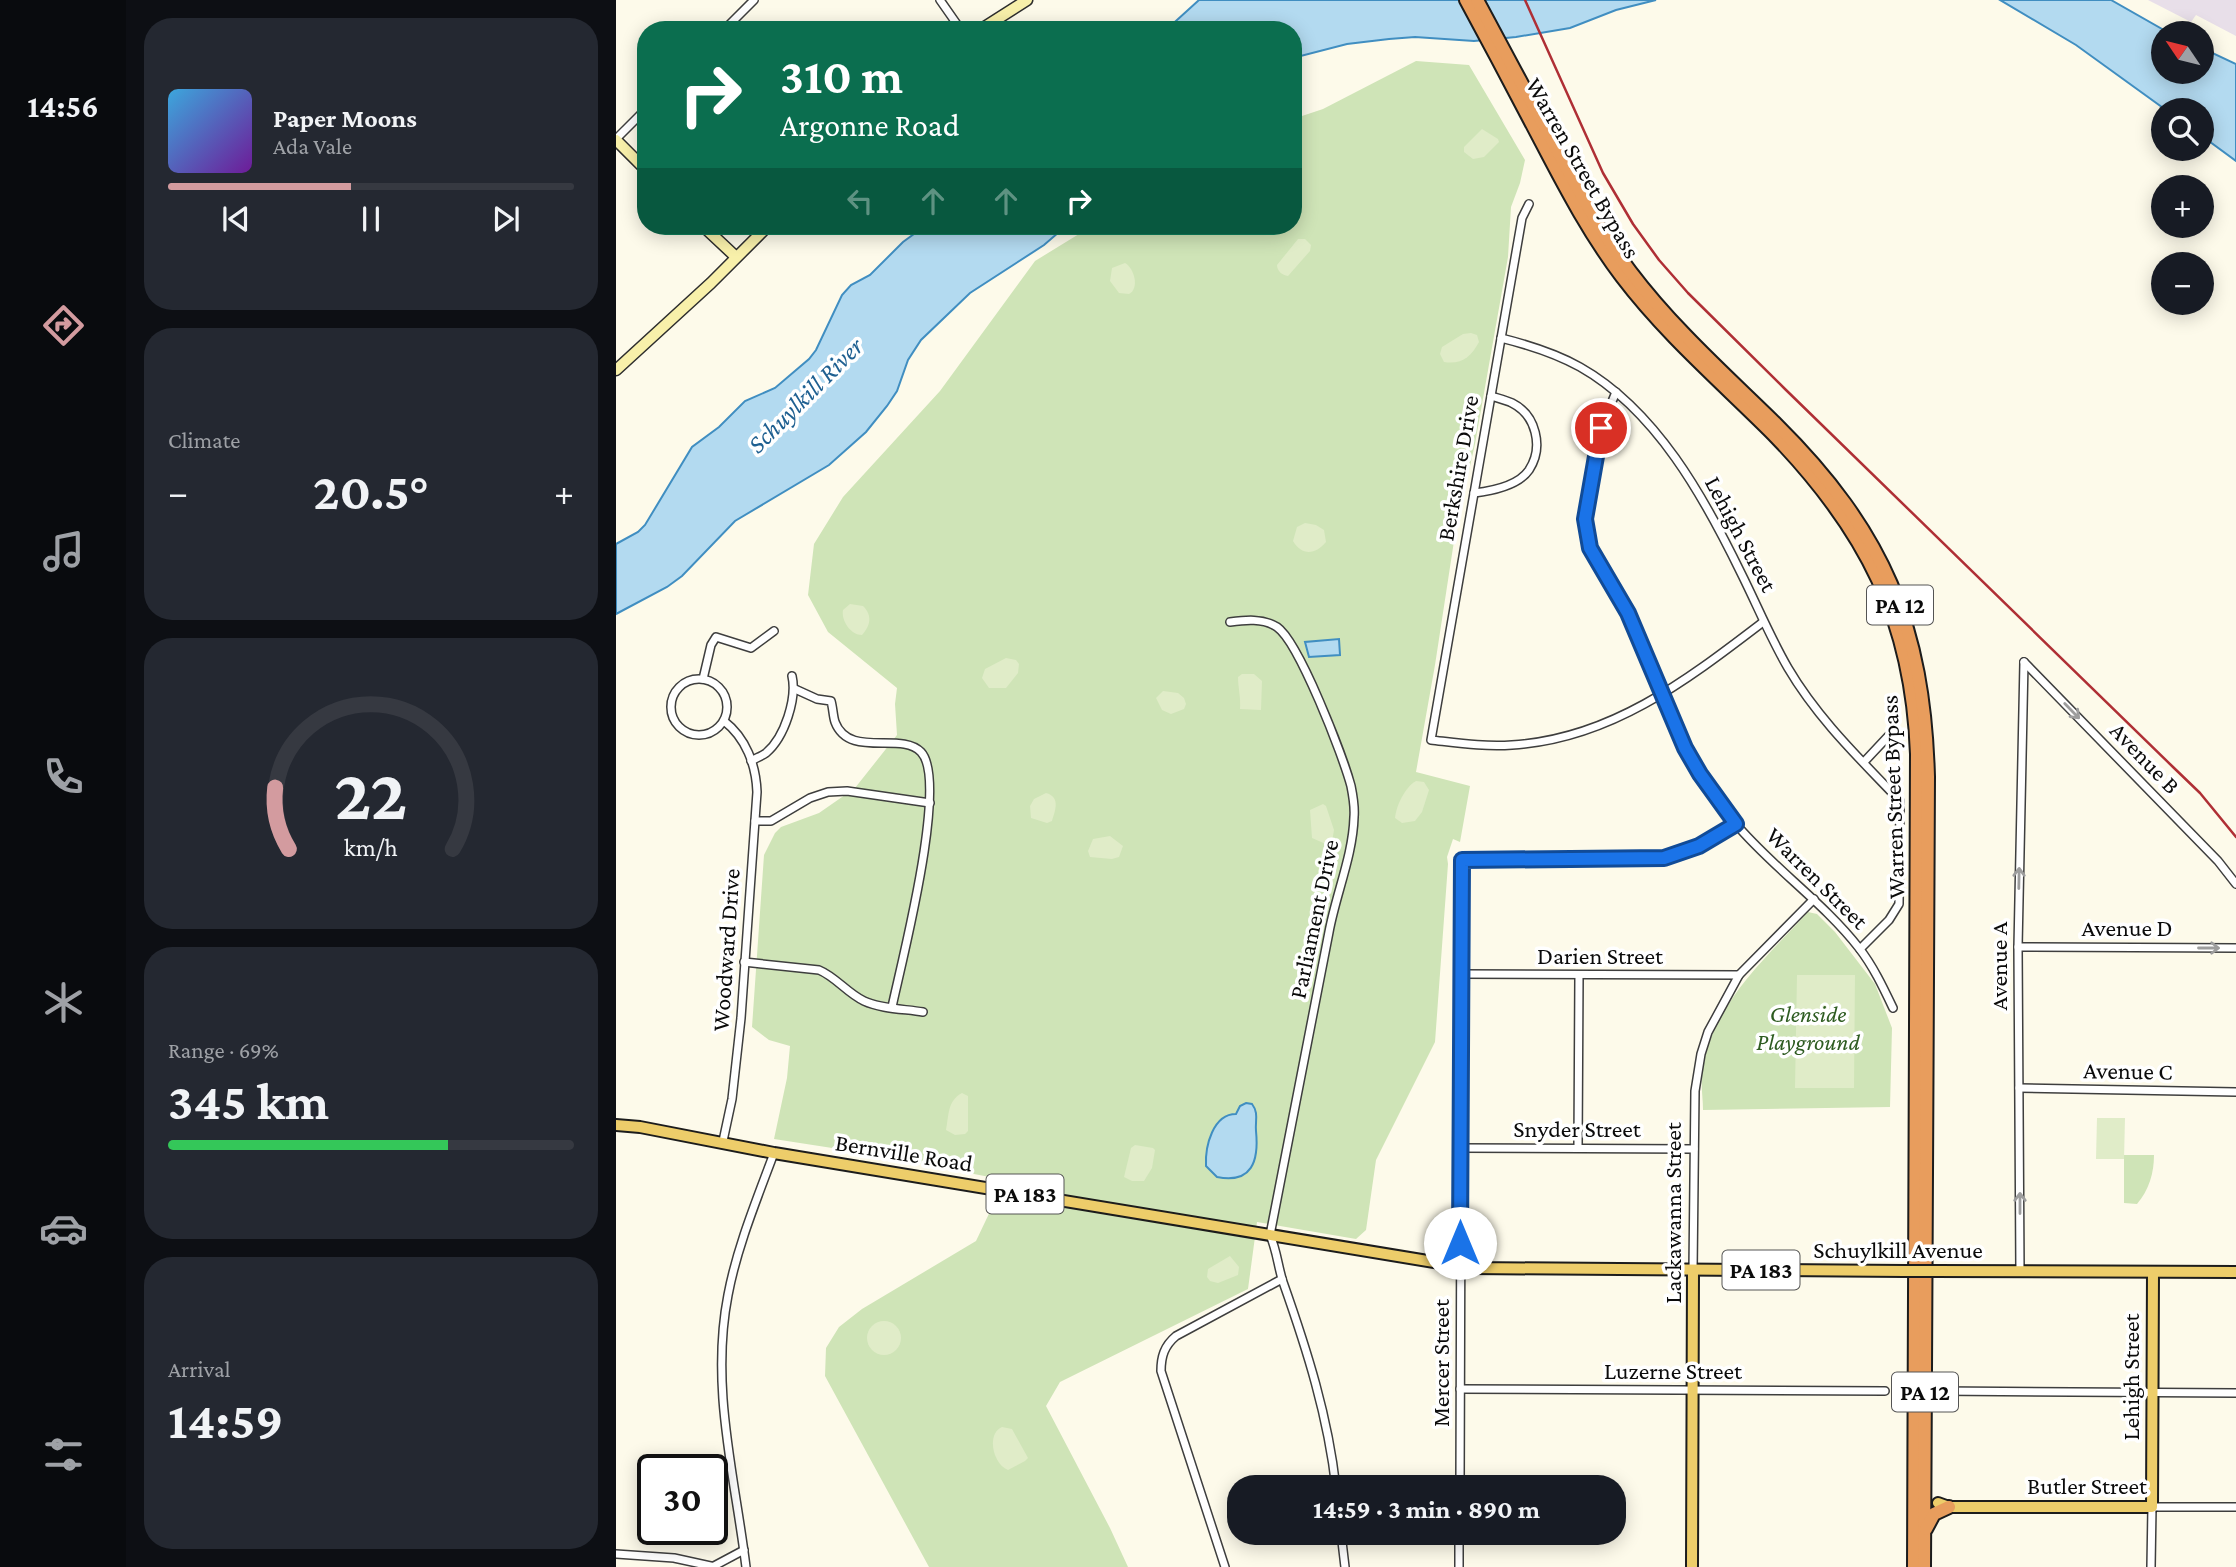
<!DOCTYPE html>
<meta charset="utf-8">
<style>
body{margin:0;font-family:"Crimson Pro",serif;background:#242831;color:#f1f3f6;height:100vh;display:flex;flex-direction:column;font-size:26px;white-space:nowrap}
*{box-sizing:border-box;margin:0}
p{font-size:23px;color:#9ea1a6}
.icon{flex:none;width:38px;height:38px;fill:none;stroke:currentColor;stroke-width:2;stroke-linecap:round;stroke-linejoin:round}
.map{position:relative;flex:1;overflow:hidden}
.sheet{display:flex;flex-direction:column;gap:18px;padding:18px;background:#0d0f14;width:490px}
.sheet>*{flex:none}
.top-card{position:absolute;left:21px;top:21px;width:665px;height:214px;border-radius:28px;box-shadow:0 4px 18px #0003;background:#0b6e4f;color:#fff;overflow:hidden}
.needle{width:46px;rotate:305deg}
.tools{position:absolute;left:1535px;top:21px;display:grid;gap:14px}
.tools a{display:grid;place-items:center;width:63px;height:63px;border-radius:50%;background:#171b24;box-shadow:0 4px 18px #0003;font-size:35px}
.speed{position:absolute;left:21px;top:1454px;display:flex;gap:14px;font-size:35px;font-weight:700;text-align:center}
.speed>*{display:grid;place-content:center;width:91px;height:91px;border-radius:50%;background:#171b24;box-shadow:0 4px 18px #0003;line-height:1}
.speed .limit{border:4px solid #111;border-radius:10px;background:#fff;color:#111}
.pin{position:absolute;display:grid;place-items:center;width:60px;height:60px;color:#fff;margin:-30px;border:4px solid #fff;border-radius:50%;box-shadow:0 2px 7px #0007}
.me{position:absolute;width:77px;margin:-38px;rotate:0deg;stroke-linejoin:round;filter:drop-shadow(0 0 5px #0008)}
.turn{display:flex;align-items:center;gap:24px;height:147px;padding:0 28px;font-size:32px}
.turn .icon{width:91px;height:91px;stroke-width:2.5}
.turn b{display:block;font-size:49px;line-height:60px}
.lanes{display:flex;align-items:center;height:66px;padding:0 28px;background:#0003;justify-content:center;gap:35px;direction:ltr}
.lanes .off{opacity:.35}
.big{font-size:52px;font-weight:700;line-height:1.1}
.sheet .widget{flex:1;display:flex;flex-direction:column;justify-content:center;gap:10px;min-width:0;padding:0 24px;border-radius:28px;background:#242831}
.sheet .dial{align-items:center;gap:0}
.dial svg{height:182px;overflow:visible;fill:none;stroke:#363941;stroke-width:7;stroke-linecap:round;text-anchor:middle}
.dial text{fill:#f1f3f6;stroke:none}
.song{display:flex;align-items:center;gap:21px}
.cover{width:84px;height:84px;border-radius:10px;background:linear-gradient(135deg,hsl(200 70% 55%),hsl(280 70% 35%))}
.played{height:7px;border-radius:4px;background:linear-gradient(90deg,#d39b9f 45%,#363941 45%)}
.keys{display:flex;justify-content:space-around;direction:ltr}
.heat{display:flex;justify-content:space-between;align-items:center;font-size:38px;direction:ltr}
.charge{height:10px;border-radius:5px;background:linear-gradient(90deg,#34c759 69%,#363941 0)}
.trip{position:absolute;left:611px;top:1475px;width:399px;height:70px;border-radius:28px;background:#171b24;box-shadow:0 4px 18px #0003;font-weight:700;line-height:70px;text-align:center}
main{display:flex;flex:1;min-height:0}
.dock{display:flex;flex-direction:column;width:126px;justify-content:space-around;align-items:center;background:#090b0e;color:#9ea1a6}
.dock .icon{width:49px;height:49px}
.dock .on{color:#d39b9f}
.dock b{font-size:32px;color:#f1f3f6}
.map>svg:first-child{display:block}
</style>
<main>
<nav class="dock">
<b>14:56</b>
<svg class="icon on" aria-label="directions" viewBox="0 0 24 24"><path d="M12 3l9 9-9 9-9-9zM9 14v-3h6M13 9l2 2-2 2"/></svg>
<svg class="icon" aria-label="music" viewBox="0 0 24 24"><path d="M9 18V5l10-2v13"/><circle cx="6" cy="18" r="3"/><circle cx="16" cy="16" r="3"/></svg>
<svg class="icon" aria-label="phone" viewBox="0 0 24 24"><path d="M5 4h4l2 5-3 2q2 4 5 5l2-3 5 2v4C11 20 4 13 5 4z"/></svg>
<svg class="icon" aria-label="climate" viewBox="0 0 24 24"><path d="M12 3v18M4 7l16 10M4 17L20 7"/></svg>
<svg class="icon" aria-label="car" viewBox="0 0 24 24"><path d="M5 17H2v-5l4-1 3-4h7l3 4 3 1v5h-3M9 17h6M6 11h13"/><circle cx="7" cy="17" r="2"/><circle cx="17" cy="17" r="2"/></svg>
<svg class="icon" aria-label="filters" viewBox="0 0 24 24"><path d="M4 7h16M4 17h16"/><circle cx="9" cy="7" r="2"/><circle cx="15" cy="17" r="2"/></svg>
</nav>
<section class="sheet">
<div class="widget">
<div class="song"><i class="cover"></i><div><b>Paper Moons</b><p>Ada Vale</p></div></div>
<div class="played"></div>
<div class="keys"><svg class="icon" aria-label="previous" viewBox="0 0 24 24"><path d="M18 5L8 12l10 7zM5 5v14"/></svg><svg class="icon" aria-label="pause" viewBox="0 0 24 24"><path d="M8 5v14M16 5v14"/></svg><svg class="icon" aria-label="next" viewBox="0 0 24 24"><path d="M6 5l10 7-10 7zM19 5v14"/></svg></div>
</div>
<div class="widget"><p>Climate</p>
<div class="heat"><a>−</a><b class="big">20.5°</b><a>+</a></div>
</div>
<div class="widget dial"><svg viewBox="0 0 100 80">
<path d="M14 69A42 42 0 1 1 86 69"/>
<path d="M14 69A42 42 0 0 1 8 42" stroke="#d39b9f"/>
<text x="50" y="56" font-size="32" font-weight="700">22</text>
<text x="50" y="72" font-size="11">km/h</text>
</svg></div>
<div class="widget"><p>Range · 69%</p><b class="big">345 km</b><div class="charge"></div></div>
<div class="widget"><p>Arrival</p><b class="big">14:59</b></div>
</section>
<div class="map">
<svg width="1620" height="1567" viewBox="0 0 1620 1567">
<rect width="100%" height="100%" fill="#fdfaea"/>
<polygon fill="#e8dfe9" points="1532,0 1620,0 1620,36 1580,15 1575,22"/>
<g fill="#cfe4b7">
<polygon points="800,61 853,65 909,160 904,183 895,207 892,257 859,444 840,528 819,665 800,772 854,786 844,842 837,839 831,857 832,864 819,1042 760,1160 750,1230 740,1239 641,1222 632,1289 444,1382 430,1406 494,1528 512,1567 313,1567 209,1376 210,1348 223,1327 246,1309 360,1241 389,1180 255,1154 158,1139 171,1078 174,1046 153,1040 136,1027 148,855 159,833 165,827 203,813 239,788 281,735 279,704 281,688 212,632 192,595 198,544 227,497 324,391 419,261 476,226 677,226 677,119 707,109"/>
<path d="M1192 912 1201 914 1219 932 1259 984 1276 1028 1274 1107 1087 1110C1087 1099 1085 1088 1086 1077 1091 1009 1149 959 1192 912Z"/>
<path d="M1508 1155H1538C1538 1173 1533 1190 1521 1204L1508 1203Z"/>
</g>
<g fill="#e0ecc8">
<polygon points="866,129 882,139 883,142 868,157 857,159 848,152 848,147"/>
<path d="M682 239H689L695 245 694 251 672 276C666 275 661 271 661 265Z"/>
<path d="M509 263C518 268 524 288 513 294L503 293 494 281 496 268Z"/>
<path d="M855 333 861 335 863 342C855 357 845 365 828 362L824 354 826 347 847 334Z"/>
<path d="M689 523 700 525 708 530 710 542C699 555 686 556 677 541L681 527Z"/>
<path d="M234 604 247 606C257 616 254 626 246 635 235 635 225 621 227 610Z"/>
<polygon points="390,658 400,660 403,664 402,673 390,688 373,688 366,678 369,669"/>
<path d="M626 674H638L646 681 645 710 624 709C625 698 622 687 622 677Z"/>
<polygon points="547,691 562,693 568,698 570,704 568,709 555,714 546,710 540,698"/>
<path d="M800 781 808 782 813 790 806 812 799 821 786 823 779 818C780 806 789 787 800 781Z"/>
<path d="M430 793C445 797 439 811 436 821L431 823 415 818 414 806 418 799Z"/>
<polygon points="707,804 710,806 718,830 716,842 712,845 696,838 694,810"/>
<polygon points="494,836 507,846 503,857 496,859 474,857 472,851 477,839"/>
<polygon points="1181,975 1239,975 1238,1088 1179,1088"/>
<path d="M346 1093 352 1096V1131L349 1134 339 1135 330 1130C333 1116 331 1101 346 1093Z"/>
<polygon points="1481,1118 1509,1118 1508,1159 1480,1159"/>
<polygon points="519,1145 537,1148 539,1150 536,1168 528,1181 516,1181 508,1177 515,1148"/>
<polygon points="614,1256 623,1267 622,1275 602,1283 594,1281 591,1277 592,1269"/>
<circle cx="268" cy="1338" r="17"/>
<path d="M386 1427 396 1429 412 1458 409 1461 392 1470C377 1464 370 1434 386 1427Z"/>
</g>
<g fill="#b3daf0" stroke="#408ec1" stroke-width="2">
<polygon points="583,0 1040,0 1000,10 954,28 900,37 858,41 799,37 773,39 731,44 677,58 677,30 550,30"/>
<polygon points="1384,0 1495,0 1553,33 1547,33 1547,72 1586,72 1586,48 1620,64 1620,161 1586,136 1586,110 1550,110 1460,45"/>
<polygon points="309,226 450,226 428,245 354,293 305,340 292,360 281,391 271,406 250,432 213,465 119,521 66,576 51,587 0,614 0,544 22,532 29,525 76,447 103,427 129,401 159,388 193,359 200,350 226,295 235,285 254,275 287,242"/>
<polygon points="723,639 724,655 693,657 689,642"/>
<path d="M630 1103 636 1104C643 1113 639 1121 640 1131 643 1161 636 1184 601 1177L590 1166C589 1146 597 1114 620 1114L624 1106Z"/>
</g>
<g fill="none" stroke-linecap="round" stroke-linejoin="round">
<defs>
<g id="street">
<polyline points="324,0 345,30"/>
<polyline points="108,30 138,0"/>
<polyline points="0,139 30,109"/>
<path d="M913 204 906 218 815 740C842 743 869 747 896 745 995 739 1071 680 1147 622"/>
<path d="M885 338C913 345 939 353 964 367 1040 410 1088 497 1125 573 1141 605 1154 637 1172 668 1202 719 1244 759 1284 801L1283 904 1273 920 1244 949"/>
<path d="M1000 392 985 428 970 510C966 549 996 582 1013 616 1047 687 1067 762 1119 823 1157 868 1207 902 1243 948 1257 966 1267 987 1277 1008"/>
<path d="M858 493C875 491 902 486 913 470 928 447 920 415 896 403 890 400 881 398 875 396"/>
<path d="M614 622C629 620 647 618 661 627 683 642 727 756 735 786 737 796 739 806 738 817 737 855 720 894 713 932 694 1033 674 1134 654 1235 661 1251 662 1267 667 1282 691 1350 712 1416 720 1488"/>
<polyline points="1408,662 1602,861 1620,884"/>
<circle cx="83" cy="707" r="28"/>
<polyline points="87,679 95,645 100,637 135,648 158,631"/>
<path d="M179 689 201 699 215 701C217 708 217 716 219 722 233 759 285 731 305 752 333 781 285 964 276 1007"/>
<path d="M135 761C140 758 146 756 150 753 169 737 181 698 176 676"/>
<polyline points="1248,762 1278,730"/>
<polyline points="139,821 155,821 194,798 212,792 231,791 314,803"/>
<polyline points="1402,947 1620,948"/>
<path d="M128 962 203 970C220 977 231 993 248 1001 265 1009 289 1009 307 1012"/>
<polyline points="845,974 1123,975"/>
<polyline points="1403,1088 1620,1092"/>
<path d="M107 1141 116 1099 125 1018 141 792C140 765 130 738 108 721"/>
<polyline points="845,1148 1078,1149"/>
<polyline points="962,1148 963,975"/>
<polyline points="1077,1270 1079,1091 1085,1054 1092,1032 1123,975 1198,899"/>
<polyline points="1404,1271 1402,947 1408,662"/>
<polyline points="844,1389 1269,1391"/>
<polyline points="1322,1391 1620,1393"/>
<polyline points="844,1488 846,860 1048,858 1083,846 1120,824"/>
<polyline points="725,1533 729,1567"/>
<polyline points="0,1554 58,1558 99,1567"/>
<polyline points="98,1566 128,1550"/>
<path d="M130 1567C119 1477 94 1387 112 1295 121 1247 141 1199 158 1153"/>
<path d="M609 1567 545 1371C545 1357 548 1346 560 1336L666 1279"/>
<polyline points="843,1567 843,1533"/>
<polyline points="1535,1567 1536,1507 1620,1507"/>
</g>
<g id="secondary">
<polyline points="364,30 411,0"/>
<polyline points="0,140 30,170"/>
<polyline points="87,226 120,257"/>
<polyline points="0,370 95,283 152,226"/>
</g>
<g id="primary">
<polyline points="0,1125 24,1127 158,1153 854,1268 1289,1271"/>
<polyline points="1317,1271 1620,1272"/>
<polyline points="1322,1503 1333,1507 1536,1507 1537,1272"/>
<polyline points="1076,1567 1077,1270"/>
</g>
<g id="highway">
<path d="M850 0C876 48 902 97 927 145 951 191 975 236 1006 277 1050 335 1106 383 1157 434 1250 530 1296 620 1301 754L1298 1567"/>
<path d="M861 0C886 47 911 93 936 140 960 185 983 230 1014 271 1057 328 1110 375 1160 424 1268 531 1308 626 1312 777L1308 1567"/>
<polyline points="1310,1529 1318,1514 1333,1507"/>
</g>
</defs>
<use href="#street" stroke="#3e3e3e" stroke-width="10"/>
<use href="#secondary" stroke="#2d2d2d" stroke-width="13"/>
<use href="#primary" stroke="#1c1c1c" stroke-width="14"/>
<use href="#highway" stroke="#1c1c1c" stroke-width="16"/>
<use href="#street" stroke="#fff" stroke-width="7"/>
<use href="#secondary" stroke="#f8f0aa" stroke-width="10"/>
<use href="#primary" stroke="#edcd6a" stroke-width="10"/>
<use href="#highway" stroke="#e89d5d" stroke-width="12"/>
<polyline stroke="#af2f35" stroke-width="2.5" points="909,0 987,173 1017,224 1043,260 1072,293 1169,389 1557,767 1584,793 1620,837"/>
<defs>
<polyline id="primary-bridge" points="1289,1271 1317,1271"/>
</defs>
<use href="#primary-bridge" stroke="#1c1c1c" stroke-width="14" stroke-linecap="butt"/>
<use href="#primary-bridge" stroke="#edcd6a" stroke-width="10"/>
</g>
<defs><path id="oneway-shaft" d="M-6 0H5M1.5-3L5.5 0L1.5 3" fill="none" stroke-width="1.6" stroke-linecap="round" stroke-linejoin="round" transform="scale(1.75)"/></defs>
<g stroke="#9d9d9d">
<use href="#oneway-shaft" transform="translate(1456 711) rotate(46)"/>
<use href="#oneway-shaft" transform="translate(1403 878) rotate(-89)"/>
<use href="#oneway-shaft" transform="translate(1593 948)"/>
<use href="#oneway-shaft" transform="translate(1404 1203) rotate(-90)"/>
</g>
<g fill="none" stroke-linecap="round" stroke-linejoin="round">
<defs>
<polyline id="route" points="844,1243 846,860 1048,858 1083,846 1120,824 1084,774 1069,748 1012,613 974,548 969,519 985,428"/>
</defs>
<use href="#route" stroke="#114b97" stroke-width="18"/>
<use href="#route" stroke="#1a73e8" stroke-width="12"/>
</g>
<g text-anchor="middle" stroke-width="7" stroke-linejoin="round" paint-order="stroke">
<g fill="#fff" stroke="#545454" stroke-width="2">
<rect x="1251" y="585.5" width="66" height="39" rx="5"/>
<rect x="370.5" y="1174.5" width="77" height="39" rx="5"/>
<rect x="1106.5" y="1250.5" width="77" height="39" rx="5"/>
<rect x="1276" y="1372.5" width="66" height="39" rx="5"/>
</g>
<g font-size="23" font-weight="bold" fill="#0b0b0b">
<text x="1284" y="613">PA 12</text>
<text x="409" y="1202">PA 183</text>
<text x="1145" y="1278">PA 183</text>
<text x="1309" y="1400">PA 12</text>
</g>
<g font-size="24" fill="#0b0b0b" stroke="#fff">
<text transform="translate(967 168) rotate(60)" y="8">Warren Street Bypass</text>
<text transform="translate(842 468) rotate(-80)" y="8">Berkshire Drive</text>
<text transform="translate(1125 534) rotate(62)" y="8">Lehigh Street</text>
<text transform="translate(1529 758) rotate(46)" y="8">Avenue B</text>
<text transform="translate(1277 797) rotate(-92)" y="8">Warren Street Bypass</text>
<text transform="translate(1201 878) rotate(45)" y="8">Warren Street</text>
<text transform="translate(698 919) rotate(-78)" y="8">Parliament Drive</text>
<text x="1511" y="936">Avenue D</text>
<text transform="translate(110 950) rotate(-86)" y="8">Woodward Drive</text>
<text x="984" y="964">Darien Street</text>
<text transform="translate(1383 966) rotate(-90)" y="8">Avenue A</text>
<text transform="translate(1512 1071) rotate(1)" y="8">Avenue C</text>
<text x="961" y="1137">Snyder Street</text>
<text transform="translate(288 1153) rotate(9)" y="8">Bernville Road</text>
<text transform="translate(1057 1213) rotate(-90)" y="8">Lackawanna Street</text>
<text x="1282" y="1258">Schuylkill Avenue</text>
<text transform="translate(825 1363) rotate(-90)" y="8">Mercer Street</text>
<text x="1057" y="1379">Luzerne Street</text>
<text transform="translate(1515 1377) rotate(-90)" y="8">Lehigh Street</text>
<text x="1471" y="1494">Butler Street</text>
</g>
<g font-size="24" font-style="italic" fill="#2e5c21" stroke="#fff">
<text x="1192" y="1022">Glenside<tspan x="1192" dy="28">Playground</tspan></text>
</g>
<g font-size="26" font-style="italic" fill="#1f6091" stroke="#fff">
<text transform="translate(189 395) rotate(-45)" y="9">Schuylkill River</text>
</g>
</g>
</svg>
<div class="tools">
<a><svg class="needle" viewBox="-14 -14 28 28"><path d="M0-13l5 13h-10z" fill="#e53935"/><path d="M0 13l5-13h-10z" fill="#9ea1a6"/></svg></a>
<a><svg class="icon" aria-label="search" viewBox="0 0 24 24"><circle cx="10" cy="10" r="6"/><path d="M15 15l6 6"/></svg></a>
<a>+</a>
<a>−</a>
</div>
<div class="speed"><div class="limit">30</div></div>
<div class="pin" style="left:985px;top:428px;background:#d93025"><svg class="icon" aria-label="arrive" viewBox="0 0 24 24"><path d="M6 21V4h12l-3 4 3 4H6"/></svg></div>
<svg class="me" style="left:844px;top:1243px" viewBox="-20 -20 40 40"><circle r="19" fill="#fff"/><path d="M0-13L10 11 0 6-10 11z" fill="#1a73e8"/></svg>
<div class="trip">14:59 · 3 min · 890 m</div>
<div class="top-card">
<div class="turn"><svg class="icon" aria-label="right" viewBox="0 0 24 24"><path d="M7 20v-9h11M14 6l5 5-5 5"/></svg><div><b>310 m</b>Argonne Road</div></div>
<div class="lanes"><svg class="icon off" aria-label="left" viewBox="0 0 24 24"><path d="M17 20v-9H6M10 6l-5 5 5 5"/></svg><svg class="icon off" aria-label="ahead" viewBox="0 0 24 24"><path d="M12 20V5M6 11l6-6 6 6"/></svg><svg class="icon off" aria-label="ahead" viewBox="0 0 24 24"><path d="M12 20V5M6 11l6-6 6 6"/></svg><svg class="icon" aria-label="right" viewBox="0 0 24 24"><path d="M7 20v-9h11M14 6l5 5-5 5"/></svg></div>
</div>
</div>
</main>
